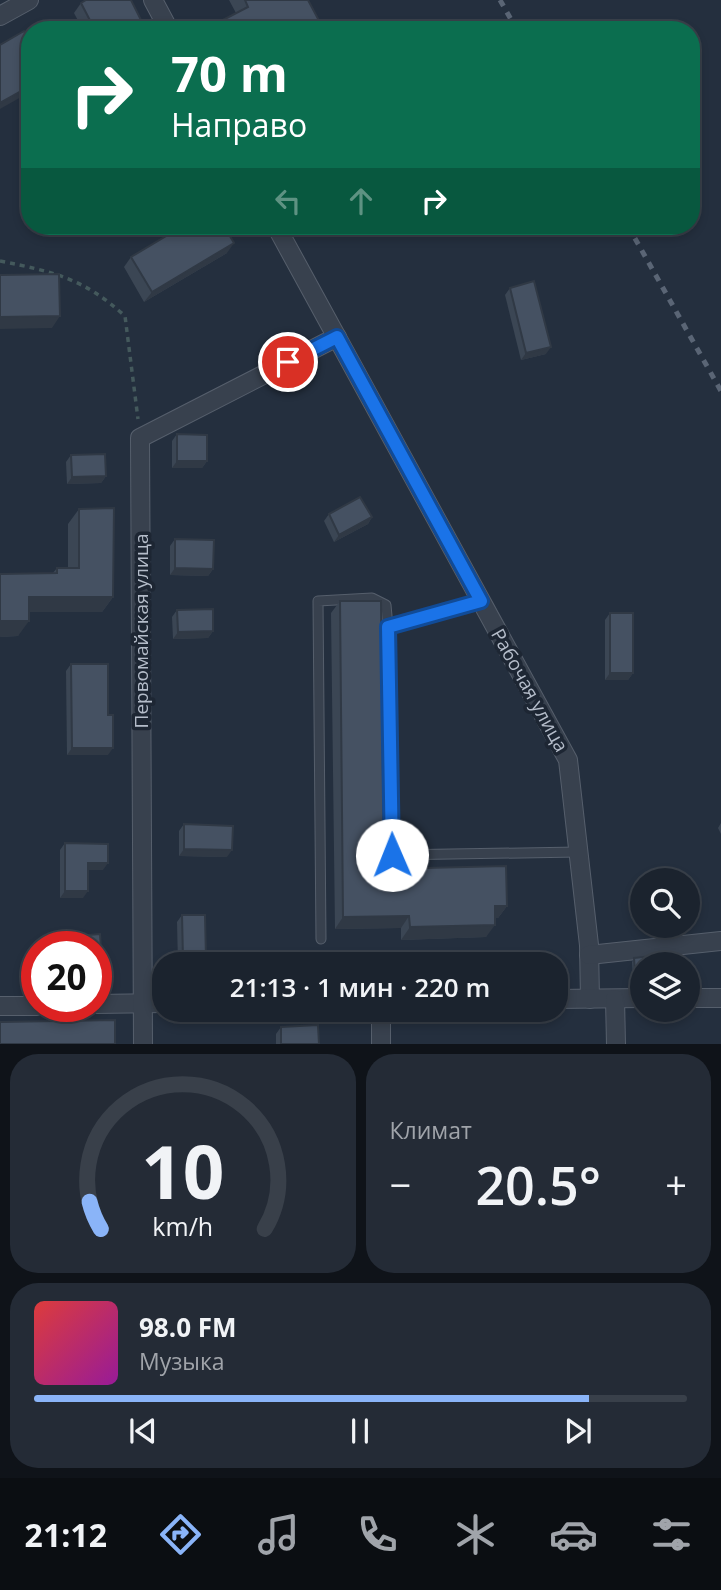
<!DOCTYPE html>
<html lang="ru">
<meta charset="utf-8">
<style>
body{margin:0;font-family:"Open Sans",sans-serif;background:#242b36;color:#f1f3f6;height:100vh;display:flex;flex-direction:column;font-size:26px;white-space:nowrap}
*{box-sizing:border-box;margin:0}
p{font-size:23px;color:#a0a4aa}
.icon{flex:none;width:38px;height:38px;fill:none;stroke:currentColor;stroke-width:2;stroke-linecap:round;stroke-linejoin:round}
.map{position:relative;height:1044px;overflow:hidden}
.details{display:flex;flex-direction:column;gap:10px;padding:10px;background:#0f1319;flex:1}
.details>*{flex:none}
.banner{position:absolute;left:21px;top:21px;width:679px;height:214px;border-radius:28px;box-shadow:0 4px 10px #0003,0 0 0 2px #39404a;background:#0b6e4f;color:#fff;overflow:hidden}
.controls{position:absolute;left:630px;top:868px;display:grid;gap:14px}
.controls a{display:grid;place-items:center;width:70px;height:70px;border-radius:50%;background:#1b232e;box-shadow:0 4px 10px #0003,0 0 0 2px #39404a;font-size:35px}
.speed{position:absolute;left:21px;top:931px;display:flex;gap:14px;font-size:35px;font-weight:700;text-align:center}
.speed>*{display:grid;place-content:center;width:91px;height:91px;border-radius:50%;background:#1b232e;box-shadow:0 4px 10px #0003,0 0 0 2px #39404a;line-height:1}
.speed .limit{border:10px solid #d22;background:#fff;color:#111}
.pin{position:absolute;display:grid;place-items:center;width:60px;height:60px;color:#fff;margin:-30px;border:4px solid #fff;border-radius:50%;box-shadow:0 2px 7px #0007}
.me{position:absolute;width:77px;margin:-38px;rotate:359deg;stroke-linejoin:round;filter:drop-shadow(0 0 5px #0008)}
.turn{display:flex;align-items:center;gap:24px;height:147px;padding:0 35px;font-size:32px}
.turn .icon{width:91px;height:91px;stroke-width:2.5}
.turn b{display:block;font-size:49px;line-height:60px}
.lanes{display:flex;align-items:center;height:66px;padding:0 35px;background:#0003;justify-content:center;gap:35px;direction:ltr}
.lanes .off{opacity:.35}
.big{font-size:52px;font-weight:600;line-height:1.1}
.details .tile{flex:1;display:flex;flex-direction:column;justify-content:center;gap:10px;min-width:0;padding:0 24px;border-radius:28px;background:#242b36}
.details .dial{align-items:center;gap:0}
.dial svg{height:182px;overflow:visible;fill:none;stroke:#39404a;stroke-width:7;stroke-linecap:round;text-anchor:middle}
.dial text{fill:#f1f3f6;stroke:none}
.song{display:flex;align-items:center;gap:21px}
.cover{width:84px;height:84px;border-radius:10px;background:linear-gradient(135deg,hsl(0 70% 55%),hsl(300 70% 35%))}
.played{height:7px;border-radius:4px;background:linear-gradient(90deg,#8ab4f8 85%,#39404a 85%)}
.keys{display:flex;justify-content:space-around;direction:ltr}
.heat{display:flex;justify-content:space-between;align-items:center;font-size:38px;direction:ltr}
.details .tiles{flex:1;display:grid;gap:10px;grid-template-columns:1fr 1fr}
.tile:last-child{grid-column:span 2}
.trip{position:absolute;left:152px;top:952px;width:416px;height:70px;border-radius:28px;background:#1b232e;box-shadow:0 4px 10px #0003,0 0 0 2px #39404a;font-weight:600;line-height:70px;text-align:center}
.menu{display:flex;height:112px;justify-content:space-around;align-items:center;background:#0b0e12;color:#a0a4aa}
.menu .icon{width:49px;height:49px}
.menu .on{color:#8ab4f8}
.menu b{font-size:32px;color:#f1f3f6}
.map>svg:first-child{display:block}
</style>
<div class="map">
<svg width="721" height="1044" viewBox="0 0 721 1044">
<rect width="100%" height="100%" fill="#242f3e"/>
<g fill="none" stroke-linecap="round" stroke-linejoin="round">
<defs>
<g id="service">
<polyline points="481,601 388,627 392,855 578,852"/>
<polyline points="321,939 318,601 372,598 386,605 388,627"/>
</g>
<g id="minor">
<polyline points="153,0 169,30"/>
<polyline points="0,16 29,0"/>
<polyline points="276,226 568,760 589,945 590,999"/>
<polyline points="589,955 721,941"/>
<polyline points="688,998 721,998"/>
<polyline points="556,999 642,998"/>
<polyline points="615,999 616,1044"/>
<polyline points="96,1004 164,1003"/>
<polyline points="0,1006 37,1006"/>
<polyline points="143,1044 140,438 337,337"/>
<polyline points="381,1044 381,1010"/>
</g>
</defs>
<use href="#service" stroke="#565f6c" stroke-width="11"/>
<use href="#minor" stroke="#565f6c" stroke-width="20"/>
<path stroke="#44595c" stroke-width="3.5" stroke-dasharray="5 5" stroke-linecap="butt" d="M0 261C54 272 83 278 125 316L138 419"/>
<use href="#service" stroke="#38414e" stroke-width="9"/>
<use href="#minor" stroke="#38414e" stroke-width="18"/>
<g stroke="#5a6575" stroke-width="5" stroke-dasharray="7 7" stroke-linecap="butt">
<polyline points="500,0 517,30"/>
<polyline points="628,226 721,391"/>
</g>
</g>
<g fill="#3b4654">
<polygon points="229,0 308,0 324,30 213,30 219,22 236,13"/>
<polygon points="81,3 146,30 83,30 74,13"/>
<polygon points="227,253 144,302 124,267 131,257"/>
<polygon points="510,288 546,354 521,360 505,295"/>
<polygon points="177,434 207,461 202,468 172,468 172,441"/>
<polygon points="71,455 106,476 101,483 67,484 66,462"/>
<polygon points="79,509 113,597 102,612 29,612 18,636 0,637 57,568 68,568 68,524"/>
<polygon points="329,514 372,517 368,524 334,542 324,521"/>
<polygon points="175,539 213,569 208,576 170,575 170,546"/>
<polygon points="340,601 384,869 507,906 498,918 495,918 486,937 401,940 401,928 335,929 331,613"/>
<polygon points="177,610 213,631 208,638 173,639 172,617"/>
<polygon points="610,613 633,673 628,680 605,680 605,620"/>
<polygon points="71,664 108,755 67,755 66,671"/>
<polygon points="721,823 721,834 718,828"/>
<polygon points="184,824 227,857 179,856 179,831"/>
<polygon points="65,843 103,870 88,870 83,898 60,898 60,850"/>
<polygon points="182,915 206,958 201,964 178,964 177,922"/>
<polygon points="100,934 102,963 98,970 96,970 96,947 58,947 58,944 63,937"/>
<polygon points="634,958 642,977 633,978 632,962"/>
<polygon points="281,1027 319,1044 276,1044 276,1034"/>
</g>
<g fill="#303945">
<polygon points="30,86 30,92 0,109 0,103"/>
<polygon points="234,243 227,253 144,302 152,292"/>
<polygon points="60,316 52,328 0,329 0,317"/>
<polygon points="551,347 546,354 521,360 526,353"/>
<polygon points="177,461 207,461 202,468 172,468"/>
<polygon points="106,476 101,483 67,484 72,477"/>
<polygon points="372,517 368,524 334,542 339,535"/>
<polygon points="175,568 213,569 208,576 170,575"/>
<polygon points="29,597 113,597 102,612 18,612"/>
<polygon points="0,621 29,621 18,636 0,637"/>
<polygon points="213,631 208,638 173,639 178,632"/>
<polygon points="610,673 633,673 628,680 605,680"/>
<polygon points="72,748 113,748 108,755 67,755"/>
<polygon points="184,849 232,850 227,857 179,856"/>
<polygon points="88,863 108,863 103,870 84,870"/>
<polygon points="65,891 88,891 83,898 60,898"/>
<polygon points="495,906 507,906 498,918 486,918"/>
<polygon points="409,916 401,928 335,929 343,917"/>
<polygon points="495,925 486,937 401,940 410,927"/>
<polygon points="206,958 201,964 179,964 183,959"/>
<polygon points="96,963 102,963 98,970 96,970"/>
<polygon points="642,973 642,977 633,978 635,974"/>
</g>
<g fill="#455162" stroke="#303945" stroke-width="2">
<polygon points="86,0 131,0 146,30 95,30 81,3"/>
<polygon points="245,0 308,0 324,30 223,30 219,22 248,7"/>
<polygon points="24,31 30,41 30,86 0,103 0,45"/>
<polygon points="183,226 224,226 234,243 152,292 131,257"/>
<polygon points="59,274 60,316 0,317 0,275"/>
<polygon points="534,281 551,347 526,353 510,288"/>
<polygon points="177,434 207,435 207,461 177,461"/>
<polygon points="105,454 106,476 72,477 71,455"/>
<polygon points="360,497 372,517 339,535 329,514"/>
<polygon points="114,508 113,597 29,597 29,621 0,621 0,574 57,573 57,568 79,568 79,509"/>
<polygon points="175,539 214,540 213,569 175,568"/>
<polygon points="340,601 381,601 384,869 506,866 507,906 495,906 495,925 410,927 409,916 343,917"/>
<polygon points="213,609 213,631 178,632 177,610"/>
<rect x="610" y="613" width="23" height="60"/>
<polygon points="71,664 108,664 108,715 113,715 113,748 72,748"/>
<polygon points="184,824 233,826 232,850 184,849"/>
<polygon points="65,843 108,844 108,863 88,863 88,891 65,891"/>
<polygon points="182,915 205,915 206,958 183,959"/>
<polygon points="100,934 102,963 96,963 96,947 64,947 63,937"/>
<polygon points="652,956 652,964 642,964 642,973 635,974 634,958"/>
<polygon points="115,1020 115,1044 0,1044 0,1022"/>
<polygon points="318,1025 319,1044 281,1044 281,1027"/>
</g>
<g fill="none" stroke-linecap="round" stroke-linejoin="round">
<defs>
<polyline id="route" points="288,362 337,337 481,601 388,627 392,855"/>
</defs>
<use href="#route" stroke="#114b97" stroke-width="18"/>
<use href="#route" stroke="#1a73e8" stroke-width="12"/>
</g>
<g text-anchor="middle" stroke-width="7" stroke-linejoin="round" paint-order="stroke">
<g font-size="19" fill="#b4bcc9" stroke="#1d2633">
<text transform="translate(141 631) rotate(-90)" y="7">Первомайская улица</text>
<text transform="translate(530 690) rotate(61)" y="7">Рабочая улица</text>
</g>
</g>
</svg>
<div class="controls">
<a><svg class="icon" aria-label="search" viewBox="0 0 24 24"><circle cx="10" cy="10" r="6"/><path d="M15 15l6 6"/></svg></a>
<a><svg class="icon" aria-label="layers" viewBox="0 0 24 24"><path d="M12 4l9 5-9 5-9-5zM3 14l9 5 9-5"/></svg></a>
</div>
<div class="speed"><div class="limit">20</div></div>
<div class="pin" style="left:288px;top:362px;background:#d93025"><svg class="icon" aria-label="arrive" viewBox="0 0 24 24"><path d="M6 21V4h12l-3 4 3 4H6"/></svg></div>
<svg class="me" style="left:392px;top:855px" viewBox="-20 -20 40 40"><circle r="19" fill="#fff"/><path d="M0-13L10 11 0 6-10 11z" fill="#1a73e8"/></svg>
<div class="trip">21:13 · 1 мин · 220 m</div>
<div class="banner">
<div class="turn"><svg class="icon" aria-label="right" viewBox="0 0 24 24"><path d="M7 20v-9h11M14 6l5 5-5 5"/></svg><div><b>70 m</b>Направо</div></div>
<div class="lanes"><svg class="icon off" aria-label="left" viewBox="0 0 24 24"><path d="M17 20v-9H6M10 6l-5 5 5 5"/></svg><svg class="icon off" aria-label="ahead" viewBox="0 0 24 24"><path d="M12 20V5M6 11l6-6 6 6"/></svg><svg class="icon" aria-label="right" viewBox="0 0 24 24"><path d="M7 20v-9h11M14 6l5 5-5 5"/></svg></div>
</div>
</div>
<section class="details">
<div class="tiles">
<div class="tile dial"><svg viewBox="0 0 100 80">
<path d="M14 69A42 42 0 1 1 86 69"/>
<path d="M14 69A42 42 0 0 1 9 57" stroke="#8ab4f8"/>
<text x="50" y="56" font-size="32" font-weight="700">10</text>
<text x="50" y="72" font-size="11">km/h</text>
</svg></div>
<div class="tile"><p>Климат</p>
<div class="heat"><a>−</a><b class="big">20.5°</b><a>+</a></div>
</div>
<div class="tile">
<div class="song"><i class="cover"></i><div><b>98.0 FM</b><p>Музыка</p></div></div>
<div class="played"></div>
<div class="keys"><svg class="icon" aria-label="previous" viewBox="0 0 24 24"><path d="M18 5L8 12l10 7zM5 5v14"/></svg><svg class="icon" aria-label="pause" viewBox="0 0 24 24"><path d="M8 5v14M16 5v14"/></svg><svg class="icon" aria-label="next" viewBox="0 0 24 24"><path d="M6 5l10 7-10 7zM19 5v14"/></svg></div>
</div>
</div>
</section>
<nav class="menu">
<b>21:12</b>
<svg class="icon on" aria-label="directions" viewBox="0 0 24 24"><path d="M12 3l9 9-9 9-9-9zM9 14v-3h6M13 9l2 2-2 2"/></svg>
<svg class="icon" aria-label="music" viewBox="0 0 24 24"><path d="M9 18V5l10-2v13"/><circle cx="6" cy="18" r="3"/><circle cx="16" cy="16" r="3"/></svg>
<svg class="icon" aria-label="phone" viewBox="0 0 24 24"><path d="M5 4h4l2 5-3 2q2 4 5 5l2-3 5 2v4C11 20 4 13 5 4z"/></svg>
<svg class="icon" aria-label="climate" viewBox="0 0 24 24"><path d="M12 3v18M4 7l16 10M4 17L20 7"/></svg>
<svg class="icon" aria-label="car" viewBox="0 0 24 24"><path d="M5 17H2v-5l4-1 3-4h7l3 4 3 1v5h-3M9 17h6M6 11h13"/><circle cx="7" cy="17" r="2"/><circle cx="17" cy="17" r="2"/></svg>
<svg class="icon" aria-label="filters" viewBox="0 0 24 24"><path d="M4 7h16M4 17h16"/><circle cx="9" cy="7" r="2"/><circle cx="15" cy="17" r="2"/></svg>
</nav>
